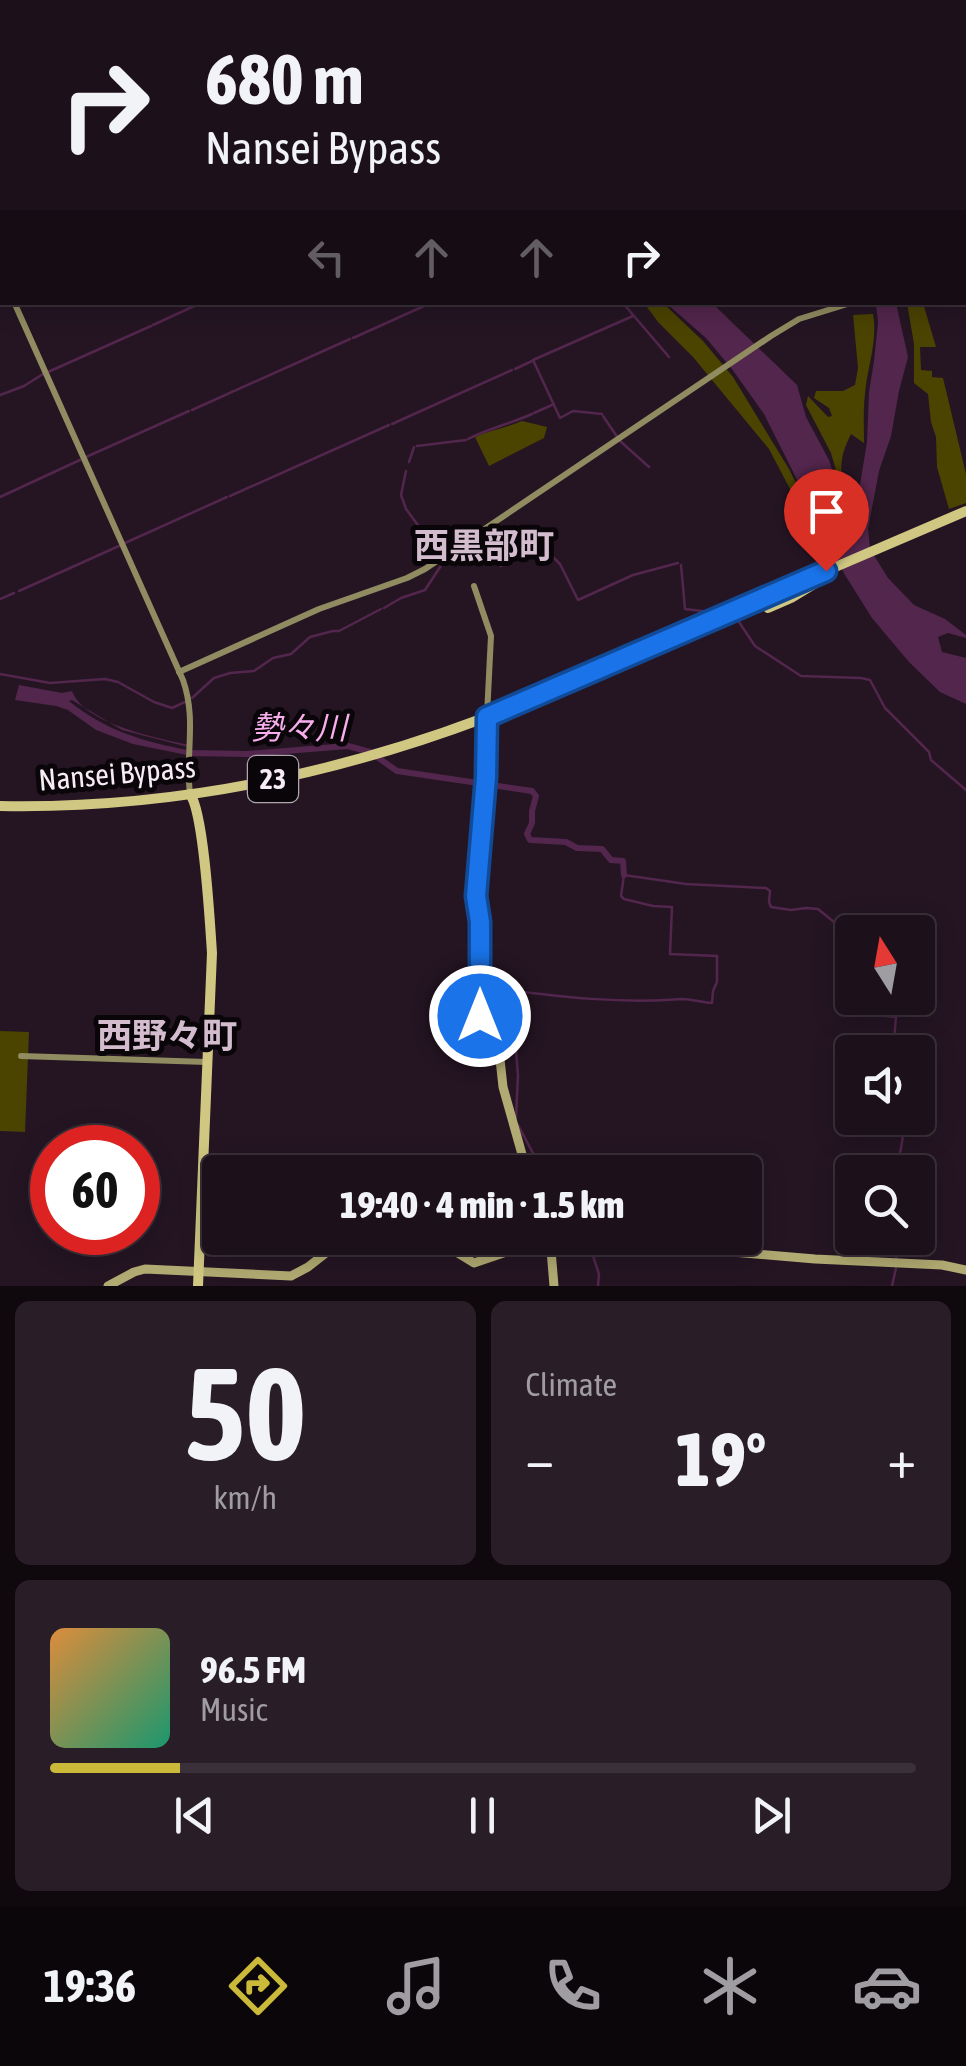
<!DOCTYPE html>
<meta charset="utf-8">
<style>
body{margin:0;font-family:"Asap Condensed","Noto Sans JP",sans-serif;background:#291e27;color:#f1f3f6;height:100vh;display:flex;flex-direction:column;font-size:38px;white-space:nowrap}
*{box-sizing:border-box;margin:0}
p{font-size:32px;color:#a09da2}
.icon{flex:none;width:55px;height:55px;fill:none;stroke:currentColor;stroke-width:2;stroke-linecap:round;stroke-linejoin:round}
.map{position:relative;height:1286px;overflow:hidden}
.panel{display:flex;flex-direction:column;gap:15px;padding:15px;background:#0f090e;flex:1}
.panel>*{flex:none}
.banner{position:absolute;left:0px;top:0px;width:968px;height:305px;box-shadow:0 5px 25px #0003,0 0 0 2px #3a3039;background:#1c101a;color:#f1f3f6;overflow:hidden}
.needle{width:65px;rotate:349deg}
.tools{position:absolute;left:835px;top:915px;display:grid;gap:20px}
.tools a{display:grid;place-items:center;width:100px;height:100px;border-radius:10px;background:#1c101a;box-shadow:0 5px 25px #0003,0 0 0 2px #3a3039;font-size:50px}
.speed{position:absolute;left:30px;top:1125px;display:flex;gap:20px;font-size:50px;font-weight:700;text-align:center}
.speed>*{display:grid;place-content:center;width:130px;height:130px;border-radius:50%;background:#1c101a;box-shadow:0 5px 25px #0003,0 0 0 2px #3a3039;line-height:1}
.speed .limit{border:15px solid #d22;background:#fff;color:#111}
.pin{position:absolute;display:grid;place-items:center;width:85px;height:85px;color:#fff;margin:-102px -42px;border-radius:50% 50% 50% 0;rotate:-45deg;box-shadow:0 0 10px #0007}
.pin .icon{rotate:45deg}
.me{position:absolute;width:110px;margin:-55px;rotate:0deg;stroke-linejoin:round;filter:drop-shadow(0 0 8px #0008)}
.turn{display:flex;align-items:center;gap:35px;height:210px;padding:0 40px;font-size:45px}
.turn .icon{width:130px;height:130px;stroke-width:2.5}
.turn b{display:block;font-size:70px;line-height:85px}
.lanes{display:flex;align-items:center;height:95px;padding:0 40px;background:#0003;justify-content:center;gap:50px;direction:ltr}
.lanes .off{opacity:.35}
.big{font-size:75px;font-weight:800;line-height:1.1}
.panel .card{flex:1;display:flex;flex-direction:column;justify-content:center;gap:15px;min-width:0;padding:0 35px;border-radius:15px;background:#291e27}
.panel .dial{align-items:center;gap:0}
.dial b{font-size:130px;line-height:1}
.song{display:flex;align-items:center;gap:30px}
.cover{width:120px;height:120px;border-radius:15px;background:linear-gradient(135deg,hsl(30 70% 55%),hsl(160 70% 35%))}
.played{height:10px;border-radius:5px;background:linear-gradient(90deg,#cbba39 15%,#3a3039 15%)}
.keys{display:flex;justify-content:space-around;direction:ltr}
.heat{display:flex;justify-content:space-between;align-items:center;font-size:55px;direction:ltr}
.panel .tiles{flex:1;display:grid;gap:15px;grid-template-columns:1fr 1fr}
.card:last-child{grid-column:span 2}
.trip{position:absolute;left:202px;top:1155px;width:560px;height:100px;border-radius:10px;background:#1c101a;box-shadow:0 5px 25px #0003,0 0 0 2px #3a3039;font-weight:800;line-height:100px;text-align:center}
.tab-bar{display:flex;height:160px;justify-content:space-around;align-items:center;background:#0b060a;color:#a09da2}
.tab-bar .icon{width:70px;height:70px}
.tab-bar .selected{color:#cbba39}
.tab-bar b{font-size:45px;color:#f1f3f6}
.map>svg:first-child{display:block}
</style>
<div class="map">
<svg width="966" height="1286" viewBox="0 0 966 1286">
<rect width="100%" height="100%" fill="#251523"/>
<g fill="#4b4300">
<polygon points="644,303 663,303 703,341 733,377 789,469 835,561 829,563 769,449 693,357 658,322"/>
<polygon points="907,303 923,303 936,347 920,347 921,370 932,371 932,377 943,378 966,474 966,503 949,509 937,467 936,437 931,422 928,394 914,383 914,344"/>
<path d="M873 314C878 342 867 367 865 394 863 410 864 427 864 443L851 434C836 464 840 478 852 508L848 512 831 453 806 405 808 396 828 417 832 416 829 408 814 398 816 391H843L855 385 858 368 853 315Z"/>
<path d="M522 421 547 427 544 438 489 466 475 437C490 430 506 428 522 421Z"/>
<polygon points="0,1031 29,1032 25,1132 0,1131"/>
</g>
<g fill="#53264d">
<polygon points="666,303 712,303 797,385 806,417 829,460 852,533 867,442 869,392 874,361 878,323 876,303 896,303 908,357 899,391 891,436 879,471 868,529 870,549 888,578 914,605 945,619 966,635 966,638 948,633 938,637 942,652 966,658 966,704 940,692 909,662 872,618 845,575 764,414 732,369 706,338"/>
<path d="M19 685 62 693 72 691C84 724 157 738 189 745L188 747 122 730 72 700 69 701C104 730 144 742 188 750L187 755 133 744 96 730 68 710 56 706 15 700Z"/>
</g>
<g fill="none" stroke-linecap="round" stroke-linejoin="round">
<g stroke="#53264d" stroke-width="2.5">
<polyline points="220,0 221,2"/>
<polyline points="0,44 2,43"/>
<polyline points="0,170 2,170"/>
<polyline points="622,302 669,357"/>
<polyline points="153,325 203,302"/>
<polyline points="353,338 433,302"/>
<polyline points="515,369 532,361"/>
<polyline points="48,372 151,326"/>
<polyline points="0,395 24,386 43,374"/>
<polyline points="192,410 350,339"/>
<polyline points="534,413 552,405"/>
<polyline points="602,414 573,411 560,418 533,360 633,316"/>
<polyline points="603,416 620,441 649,467"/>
<polyline points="392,424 512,370"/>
<path d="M468 439C489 428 510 424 532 414"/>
<polyline points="417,446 466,440"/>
<polyline points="86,457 189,411"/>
<polyline points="409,462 414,447"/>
<polyline points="406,471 401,495 406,509 426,536 454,547"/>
<polyline points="230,496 389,425"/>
<polyline points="0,497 80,460"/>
<polyline points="125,543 227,497"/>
<polyline points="461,550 469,553 481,551 501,566 521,553 548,545 552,556 560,564 578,600 633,575 678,563"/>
<polyline points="450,558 457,556"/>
<polyline points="681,565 685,609 710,612 730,604"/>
<polyline points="19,591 119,546"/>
<polyline points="0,599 14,593"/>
<polyline points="384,608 401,598 425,590 446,558"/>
<polyline points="739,622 755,646 801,676 861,678 870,680 885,708 929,752 931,760 966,790"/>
<polyline points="0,674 50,683 105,679 118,682 154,702 172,708 185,702"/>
<polyline points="192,698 214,678 230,673 254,671 273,658 291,654 310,637 333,631 339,631 381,609"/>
<polyline points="864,998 865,1014 896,1017 893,1052"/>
<path d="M516 1117 518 1075 515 1038 514 1036 498 1033 501 989C560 997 622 1004 682 999 692 999 703 1003 712 1003L713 991 717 982V956L670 954 672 907 653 906 624 899 621 896 624 875 686 884 766 888 770 891 769 902 771 907 791 910 806 908 818 909 839 926 864 922 866 932"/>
<polyline points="518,1125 543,1172"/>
<polyline points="897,1172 906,1118"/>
<polyline points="589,1244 599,1274 598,1286"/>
<polyline points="896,1259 897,1238"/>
<polyline points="892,1286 896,1268"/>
</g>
<polyline stroke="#53264d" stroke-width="6" points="188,753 248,754 348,746 370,752 397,771 532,791 536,796 532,811 532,823 527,834 530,840 566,842 577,848 602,849 611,860 623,861 624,875"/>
<polyline stroke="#80727e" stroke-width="20" points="383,0 387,2"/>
<g stroke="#908b60" stroke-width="6">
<polyline points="0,47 2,47"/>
<polyline points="965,270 966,270"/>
<polyline points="0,272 2,278"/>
<path d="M14 302 183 680C197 720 185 754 190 794"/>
<polyline points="474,586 491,636 487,715"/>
<polyline points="179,672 319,609 407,578 425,569 771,336 799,319 854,302"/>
<polyline points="21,1056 207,1062"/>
</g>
<g stroke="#b1aa72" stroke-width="9">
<polyline points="487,717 486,777 476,896 480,923 480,1018 498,1041 503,1087 527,1172"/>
<polyline points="420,1238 443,1244 474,1263 539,1241 570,1238 815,1259 942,1265 966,1270"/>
<polyline points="550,1238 554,1286"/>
<polyline points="108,1286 134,1272 145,1269 291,1276 308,1267 345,1238"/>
</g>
<g stroke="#d0c782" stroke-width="10">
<polyline points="768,608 791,598 824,578"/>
<path d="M190 794C204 813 210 924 212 953L198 1286"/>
<path d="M0 806C165 809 330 776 484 718 543 695 600 668 658 643 761 599 863 555 966 511"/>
</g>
</g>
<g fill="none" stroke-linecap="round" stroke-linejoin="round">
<defs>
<polyline id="route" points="480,1016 480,922 476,896 486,777 487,717 826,571"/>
</defs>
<use href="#route" stroke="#114b97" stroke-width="25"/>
<use href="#route" stroke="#1a73e8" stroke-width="18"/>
</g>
<g text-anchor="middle" stroke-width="10" stroke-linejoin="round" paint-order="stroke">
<rect fill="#0a0509" stroke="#b0a6ae" stroke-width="2.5" x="248" y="756" width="50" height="46" rx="8"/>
<g font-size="28" font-weight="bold" fill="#f7ebf4">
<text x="273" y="789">23</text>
</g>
<g font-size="30" fill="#f7ebf4" stroke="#0a0509">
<text transform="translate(117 774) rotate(-5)" y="10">Nansei Bypass</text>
</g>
<g font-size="32" font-style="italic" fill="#f8adec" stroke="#0a0509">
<text x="299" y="739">勢々川</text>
</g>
<g font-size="35" font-weight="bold" fill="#d3bcce" stroke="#0a0509">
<text x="484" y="558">西黒部町</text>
<text x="167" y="1048">西野々町</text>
</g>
</g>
</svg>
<div class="tools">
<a><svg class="needle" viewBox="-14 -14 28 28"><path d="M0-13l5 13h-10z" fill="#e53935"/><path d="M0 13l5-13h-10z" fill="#a09da2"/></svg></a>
<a><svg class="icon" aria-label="sound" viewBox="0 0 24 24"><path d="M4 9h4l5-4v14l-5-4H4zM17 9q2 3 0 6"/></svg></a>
<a><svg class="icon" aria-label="search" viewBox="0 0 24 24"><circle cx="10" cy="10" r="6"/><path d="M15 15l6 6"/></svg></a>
</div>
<div class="speed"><div class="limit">60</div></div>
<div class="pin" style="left:826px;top:571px;background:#d93025"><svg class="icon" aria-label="arrive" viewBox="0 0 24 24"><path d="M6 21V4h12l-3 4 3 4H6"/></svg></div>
<svg class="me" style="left:480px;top:1016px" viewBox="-20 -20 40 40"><circle r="17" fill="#1a73e8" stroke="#fff" stroke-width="3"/><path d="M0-11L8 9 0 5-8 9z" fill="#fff"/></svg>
<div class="trip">19:40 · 4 min · 1.5 km</div>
<div class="banner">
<div class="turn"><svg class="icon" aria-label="right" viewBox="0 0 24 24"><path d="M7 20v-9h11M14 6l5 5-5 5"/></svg><div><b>680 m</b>Nansei Bypass</div></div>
<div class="lanes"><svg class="icon off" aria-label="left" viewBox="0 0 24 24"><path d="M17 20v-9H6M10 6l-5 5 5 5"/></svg><svg class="icon off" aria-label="ahead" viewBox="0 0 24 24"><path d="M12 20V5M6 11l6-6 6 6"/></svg><svg class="icon off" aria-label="ahead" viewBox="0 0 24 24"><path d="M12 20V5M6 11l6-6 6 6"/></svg><svg class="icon" aria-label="right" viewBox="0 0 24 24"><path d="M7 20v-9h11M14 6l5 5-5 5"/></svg></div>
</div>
</div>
<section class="panel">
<div class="tiles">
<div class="card dial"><b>50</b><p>km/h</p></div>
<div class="card"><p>Climate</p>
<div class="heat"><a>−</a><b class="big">19°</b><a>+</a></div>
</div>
<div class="card">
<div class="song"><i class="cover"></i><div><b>96.5 FM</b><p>Music</p></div></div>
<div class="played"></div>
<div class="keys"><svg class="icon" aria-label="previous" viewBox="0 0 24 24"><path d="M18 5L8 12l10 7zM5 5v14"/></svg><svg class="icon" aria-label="pause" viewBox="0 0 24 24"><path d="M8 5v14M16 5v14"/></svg><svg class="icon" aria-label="next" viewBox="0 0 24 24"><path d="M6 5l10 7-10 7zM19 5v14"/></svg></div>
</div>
</div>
</section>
<nav class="tab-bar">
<b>19:36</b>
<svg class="icon selected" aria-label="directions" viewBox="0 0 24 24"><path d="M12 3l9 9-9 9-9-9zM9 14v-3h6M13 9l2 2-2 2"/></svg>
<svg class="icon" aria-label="music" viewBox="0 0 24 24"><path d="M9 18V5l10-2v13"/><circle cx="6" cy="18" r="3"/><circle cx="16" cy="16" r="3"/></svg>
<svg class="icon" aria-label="phone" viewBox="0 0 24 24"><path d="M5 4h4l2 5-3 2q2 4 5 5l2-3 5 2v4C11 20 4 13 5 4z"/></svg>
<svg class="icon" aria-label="climate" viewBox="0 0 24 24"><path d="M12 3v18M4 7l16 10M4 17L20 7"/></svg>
<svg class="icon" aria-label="car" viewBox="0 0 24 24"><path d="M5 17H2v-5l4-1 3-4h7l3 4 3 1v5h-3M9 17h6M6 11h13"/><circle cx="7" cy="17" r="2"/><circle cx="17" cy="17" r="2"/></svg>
</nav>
